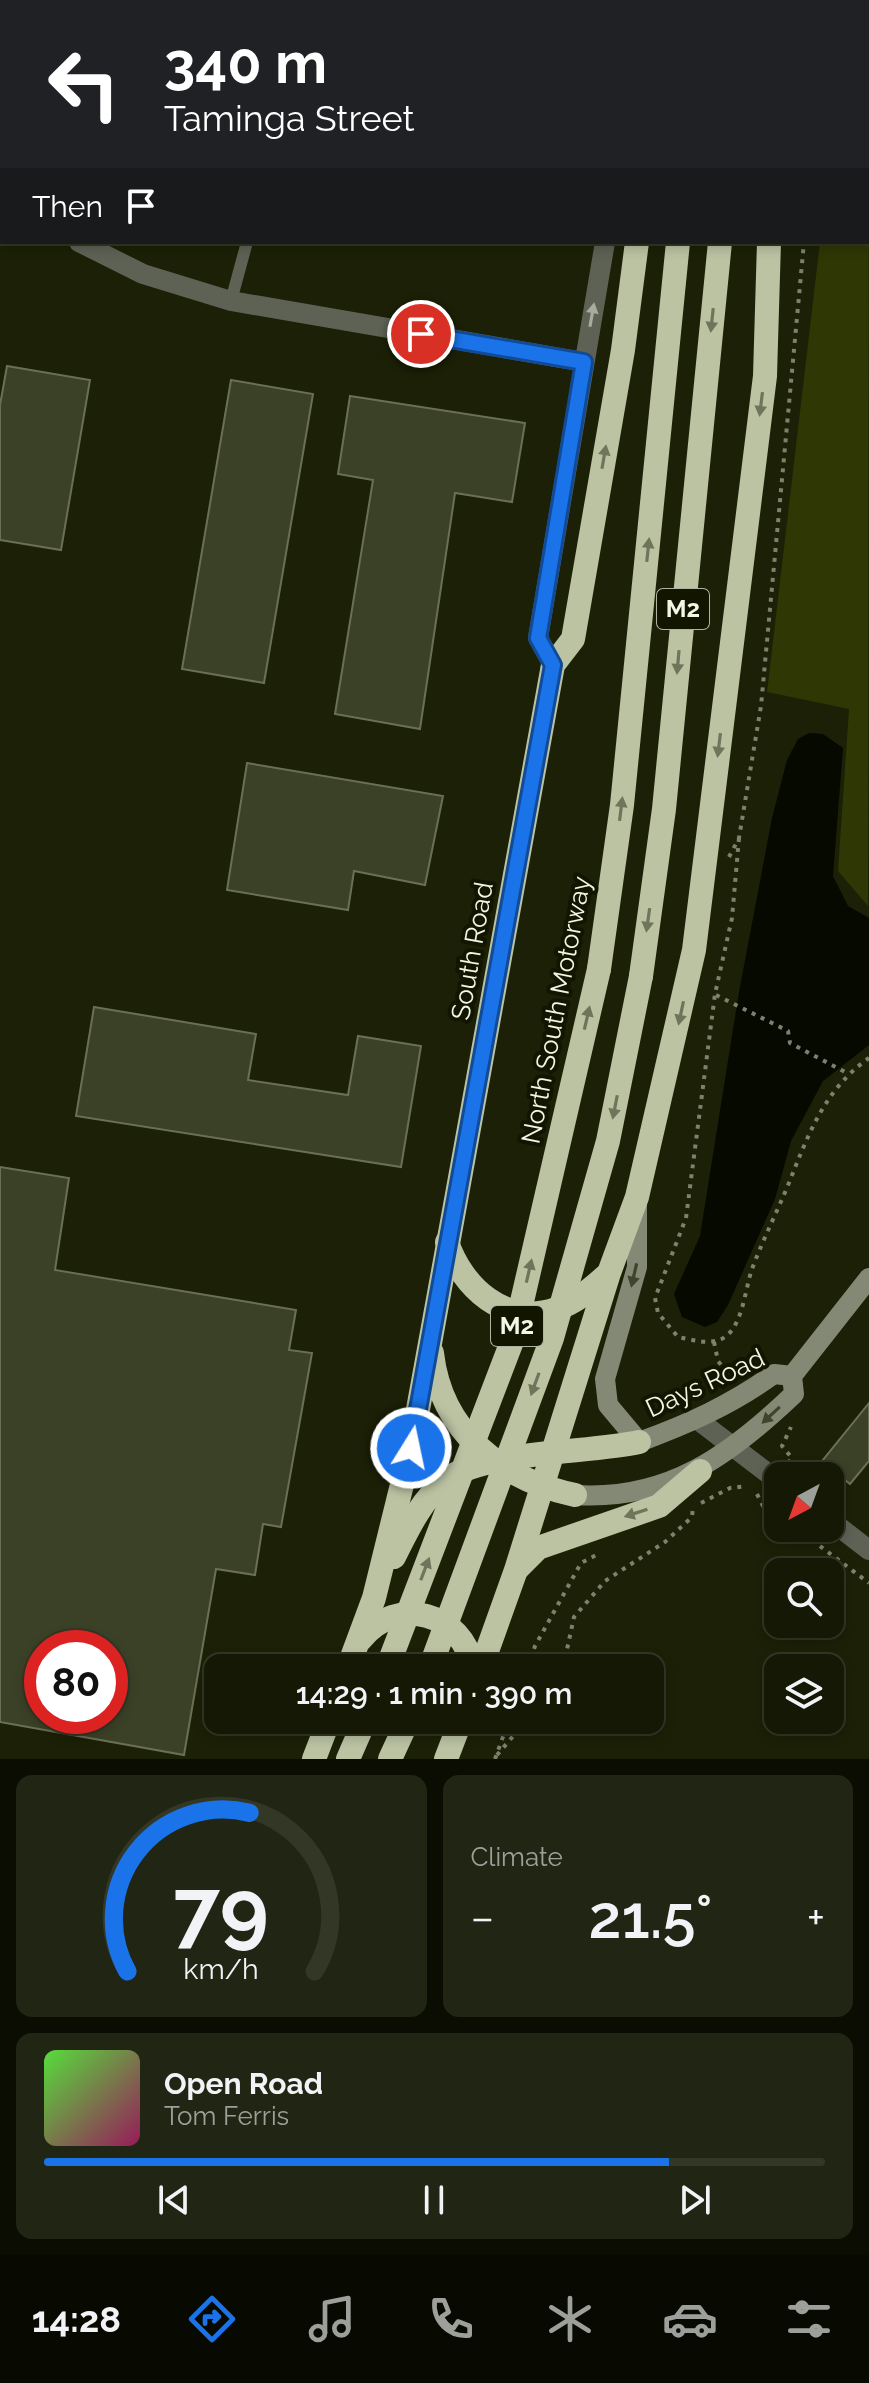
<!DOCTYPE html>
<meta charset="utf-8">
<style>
body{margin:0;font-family:Raleway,sans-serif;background:#212513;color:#f1f3f6;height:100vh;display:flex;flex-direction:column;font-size:30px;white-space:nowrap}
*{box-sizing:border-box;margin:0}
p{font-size:26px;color:#9da09a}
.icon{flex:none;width:44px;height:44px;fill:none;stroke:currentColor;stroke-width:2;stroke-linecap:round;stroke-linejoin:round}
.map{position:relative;height:1759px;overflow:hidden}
.panel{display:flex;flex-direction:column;gap:16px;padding:16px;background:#0b0d02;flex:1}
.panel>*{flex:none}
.top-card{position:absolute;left:0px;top:0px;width:870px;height:244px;box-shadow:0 4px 12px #0003,0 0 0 2px #333726;background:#202124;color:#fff;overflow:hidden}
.needle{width:52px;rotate:221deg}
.buttons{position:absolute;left:764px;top:1462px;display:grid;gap:16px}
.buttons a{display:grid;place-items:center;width:80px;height:80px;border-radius:16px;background:#141804;box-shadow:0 4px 12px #0003,0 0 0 2px #333726;font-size:40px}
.speed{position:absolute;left:24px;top:1630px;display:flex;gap:16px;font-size:40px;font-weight:700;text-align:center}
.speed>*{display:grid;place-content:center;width:104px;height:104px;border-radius:50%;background:#141804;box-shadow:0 4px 12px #0003,0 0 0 2px #333726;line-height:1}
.speed .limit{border:12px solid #d22;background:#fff;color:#111}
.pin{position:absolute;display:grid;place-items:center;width:68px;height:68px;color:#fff;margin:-34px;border:4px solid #fff;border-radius:50%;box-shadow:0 2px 8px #0007}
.me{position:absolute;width:88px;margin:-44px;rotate:10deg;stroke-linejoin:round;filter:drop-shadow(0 0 6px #0008)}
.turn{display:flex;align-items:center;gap:28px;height:168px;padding:0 32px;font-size:36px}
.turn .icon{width:104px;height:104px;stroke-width:2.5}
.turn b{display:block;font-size:56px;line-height:68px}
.then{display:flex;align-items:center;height:76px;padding:0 32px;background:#0003;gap:16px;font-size:30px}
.big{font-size:60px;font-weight:600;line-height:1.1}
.panel .tile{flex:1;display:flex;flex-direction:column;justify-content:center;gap:12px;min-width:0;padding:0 28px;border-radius:16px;background:#212513}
.panel .dial{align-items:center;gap:0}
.dial svg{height:208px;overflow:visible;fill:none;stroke:#333726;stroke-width:7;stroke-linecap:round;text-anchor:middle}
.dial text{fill:#f1f3f6;stroke:none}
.song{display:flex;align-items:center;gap:24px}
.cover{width:96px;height:96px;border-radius:12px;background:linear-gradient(135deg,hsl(110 70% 55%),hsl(330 70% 35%))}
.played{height:8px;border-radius:4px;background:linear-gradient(90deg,#1a73e8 80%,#333726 80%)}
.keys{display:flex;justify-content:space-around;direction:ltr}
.heat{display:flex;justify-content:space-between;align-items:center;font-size:44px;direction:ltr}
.panel .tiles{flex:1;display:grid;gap:16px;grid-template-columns:1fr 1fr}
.tile:last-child{grid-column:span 2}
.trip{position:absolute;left:204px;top:1654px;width:460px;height:80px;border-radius:16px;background:#141804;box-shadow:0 4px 12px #0003,0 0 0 2px #333726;font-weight:600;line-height:80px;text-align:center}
.tabs{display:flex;height:128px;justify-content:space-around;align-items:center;background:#080a02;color:#9da09a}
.tabs .icon{width:56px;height:56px}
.tabs .selected{color:#1a73e8}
.tabs b{font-size:36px;color:#f1f3f6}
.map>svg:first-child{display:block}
</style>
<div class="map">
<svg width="869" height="1759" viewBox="0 0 869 1759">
<rect width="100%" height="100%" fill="#1b2006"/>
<polygon fill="#2f3704" points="849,0 869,0 868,906 838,871 849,709 767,692 820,242 868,242 868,2"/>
<polygon fill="#060900" points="809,733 823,734 843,748 833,876 848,906 869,918 869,1045 823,1081 791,1141 775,1199 728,1305 717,1322 705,1327 682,1317 674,1294 700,1236 739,992 772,818 787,760 798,739"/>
<g fill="#3b4126" stroke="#697053" stroke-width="2" fill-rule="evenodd">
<polygon points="7,366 90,380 61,550 0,540 0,405"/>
<polygon points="231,380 313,394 264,683 182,669"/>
<polygon points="350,396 525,423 512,502 455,493 420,729 335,714 373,480 338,474"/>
<polygon points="247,763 443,796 425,885 354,871 348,910 227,890"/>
<polygon points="94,1007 256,1034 248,1080 348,1095 358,1036 421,1046 401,1167 76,1116"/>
<path d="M0 1167 69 1178 55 1270 296 1310 289 1350 312 1353 281 1527 263 1524 255 1575 216 1569 184 1755 0 1722ZM42 1648H110V1716H42Z"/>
<polygon points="869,1403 869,1461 850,1484 822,1461"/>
</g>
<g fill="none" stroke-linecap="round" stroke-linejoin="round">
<g stroke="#7e826d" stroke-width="4" stroke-dasharray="4 6" stroke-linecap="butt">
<polyline points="826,2 827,0"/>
<path d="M739 838 732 918 715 994 686 1218 655 1298 658 1313 678 1337C693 1340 712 1346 725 1337 743 1324 745 1289 752 1269 762 1242 775 1216 786 1190 807 1139 822 1091 869 1058"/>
<polyline points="729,857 739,838 761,706 804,242"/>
<polyline points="716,995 788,1031 790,1043 847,1073"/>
<polyline points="714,1342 718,1361 732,1379"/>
<polyline points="788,1463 792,1458 782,1446 791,1427"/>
<polyline points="757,1494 764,1508 778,1516"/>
<polyline points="701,1503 730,1488 747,1486"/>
<polyline points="796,1528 869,1583"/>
<polyline points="528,1668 535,1646 581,1563 600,1553"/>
<polyline points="563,1668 574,1617 605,1581 665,1542 692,1517 693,1507"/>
<polyline points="497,1755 527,1720"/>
<polyline points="495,1759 509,1720"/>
</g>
<g stroke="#5e6255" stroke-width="12">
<polyline points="292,2 292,0"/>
<polyline points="231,301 247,242"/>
</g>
<g stroke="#5e6255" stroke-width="20">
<polyline points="648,2 648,0"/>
<polyline points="0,189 2,191"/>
<polyline points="79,242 143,274 231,301 584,362"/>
<polyline points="553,665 538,638 605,242"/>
<polyline points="698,1420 778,1481"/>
<polyline points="830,1520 869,1550"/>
</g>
<g stroke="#848975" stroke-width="20">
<path d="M637 1205V1267L605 1379 608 1405 639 1442C688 1424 731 1405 774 1374L792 1376"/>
<path d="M575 1495C668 1501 730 1455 794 1394L792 1376 869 1278"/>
</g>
<g stroke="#bbc3a3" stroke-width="24">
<polyline points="771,0 771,2"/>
<polyline points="697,2 698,0"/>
<polyline points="747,2 748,0"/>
<polyline points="599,969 622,805 678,242"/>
<polyline points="641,976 664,809 720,242"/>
<path d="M447 1242C462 1287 505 1327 556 1309 577 1302 592 1288 608 1274"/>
<path d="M432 1353C441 1432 501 1479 575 1495"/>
<path d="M394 1557C408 1529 421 1500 446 1480 482 1451 590 1453 639 1442"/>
<polyline points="518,1568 538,1548 659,1506 700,1471"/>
<path d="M361 1639C397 1594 463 1613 473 1668"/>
<polyline points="348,1668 374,1598 411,1448 553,665 573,639 623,350 637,242"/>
<polyline points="481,1668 516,1570 609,1273 637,1197 694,950 765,376 769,242"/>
<polyline points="314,1759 329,1720"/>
<polyline points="348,1759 365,1720"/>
<polyline points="390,1759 408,1720"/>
<polyline points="446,1759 461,1720"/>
</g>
<g stroke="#bbc3a3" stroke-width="24">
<polyline points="387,1668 514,1336 599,969"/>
<polyline points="430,1668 552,1338 608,1141 641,976"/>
</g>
</g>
<defs><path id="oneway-solid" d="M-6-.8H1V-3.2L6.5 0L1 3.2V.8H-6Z" transform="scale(2)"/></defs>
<use fill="#a8ac9e" href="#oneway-solid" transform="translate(592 315) rotate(-80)"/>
<g fill="#6f755a">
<use href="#oneway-solid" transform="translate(712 320) rotate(96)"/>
<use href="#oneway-solid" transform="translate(761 404) rotate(97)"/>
<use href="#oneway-solid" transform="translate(604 457) rotate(-80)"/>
<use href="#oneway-solid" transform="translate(648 550) rotate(-84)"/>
<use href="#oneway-solid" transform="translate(678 662) rotate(95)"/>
<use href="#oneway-solid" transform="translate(719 745) rotate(97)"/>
<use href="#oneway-solid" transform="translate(621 809) rotate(-83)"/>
<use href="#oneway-solid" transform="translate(648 920) rotate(98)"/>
<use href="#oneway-solid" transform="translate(681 1013) rotate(102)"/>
<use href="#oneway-solid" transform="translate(587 1018) rotate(-77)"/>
<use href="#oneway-solid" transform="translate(615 1107) rotate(101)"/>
<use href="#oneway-solid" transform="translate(529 1271) rotate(-77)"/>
<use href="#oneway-solid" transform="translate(535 1384) rotate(110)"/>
<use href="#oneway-solid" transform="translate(636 1513) rotate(162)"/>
<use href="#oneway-solid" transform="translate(425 1569) rotate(-69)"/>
</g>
<g fill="#40442f">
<use href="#oneway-solid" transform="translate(634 1275) rotate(103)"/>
<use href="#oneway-solid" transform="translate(771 1415) rotate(137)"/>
</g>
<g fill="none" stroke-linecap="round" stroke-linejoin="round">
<defs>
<polyline id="route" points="411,1448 553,665 538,638 584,362 421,334"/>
</defs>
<use href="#route" stroke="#114b97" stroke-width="20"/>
<use href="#route" stroke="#1a73e8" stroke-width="14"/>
</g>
<g text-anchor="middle" stroke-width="8" stroke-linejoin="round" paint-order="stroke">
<g fill="#121600" stroke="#afb3a1" stroke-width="2">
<rect x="657" y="589" width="52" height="40" rx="6"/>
<rect x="491" y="1306" width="52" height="40" rx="6"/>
</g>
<g font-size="24" font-weight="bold" fill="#f2f6e6">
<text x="683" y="617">M2</text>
<text x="517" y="1334">M2</text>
</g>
<g font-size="26" fill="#f2f6e6" stroke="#121600">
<text transform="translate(472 951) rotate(-80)" y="9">South Road</text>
<text transform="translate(556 1010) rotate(-79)" y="9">North South Motorway</text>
<text transform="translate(705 1383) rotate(-25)" y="9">Days Road</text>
</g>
</g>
</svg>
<div class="buttons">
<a><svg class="needle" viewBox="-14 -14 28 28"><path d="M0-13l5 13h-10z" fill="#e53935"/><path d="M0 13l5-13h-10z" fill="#9da09a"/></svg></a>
<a><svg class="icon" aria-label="search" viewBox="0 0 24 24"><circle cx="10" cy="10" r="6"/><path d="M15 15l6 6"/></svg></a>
<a><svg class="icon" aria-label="layers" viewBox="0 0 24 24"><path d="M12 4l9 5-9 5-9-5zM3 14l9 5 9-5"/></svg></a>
</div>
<div class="speed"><div class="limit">80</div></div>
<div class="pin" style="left:421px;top:334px;background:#d93025"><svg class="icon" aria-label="arrive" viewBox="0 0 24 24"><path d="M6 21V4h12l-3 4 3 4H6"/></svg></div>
<svg class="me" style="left:411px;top:1448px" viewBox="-20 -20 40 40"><circle r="17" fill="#1a73e8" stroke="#fff" stroke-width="3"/><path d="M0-11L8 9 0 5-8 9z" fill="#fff"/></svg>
<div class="trip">14:29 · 1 min · 390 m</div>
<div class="top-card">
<div class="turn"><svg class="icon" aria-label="left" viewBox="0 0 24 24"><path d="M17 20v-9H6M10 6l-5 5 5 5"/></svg><div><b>340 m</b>Taminga Street</div></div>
<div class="then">Then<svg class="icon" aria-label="arrive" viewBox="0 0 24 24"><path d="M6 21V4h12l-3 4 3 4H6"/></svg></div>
</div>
</div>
<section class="panel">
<div class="tiles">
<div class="tile dial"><svg viewBox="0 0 100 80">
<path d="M14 69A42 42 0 1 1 86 69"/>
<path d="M14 69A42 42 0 0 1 61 8" stroke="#1a73e8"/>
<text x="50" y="56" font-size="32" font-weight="700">79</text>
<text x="50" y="72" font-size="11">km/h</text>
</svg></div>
<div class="tile"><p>Climate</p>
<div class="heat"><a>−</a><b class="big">21.5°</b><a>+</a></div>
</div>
<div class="tile">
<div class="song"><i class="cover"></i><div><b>Open Road</b><p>Tom Ferris</p></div></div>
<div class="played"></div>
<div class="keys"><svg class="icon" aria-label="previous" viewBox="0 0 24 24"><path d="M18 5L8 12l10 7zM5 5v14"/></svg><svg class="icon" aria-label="pause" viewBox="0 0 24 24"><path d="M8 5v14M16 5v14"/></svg><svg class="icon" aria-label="next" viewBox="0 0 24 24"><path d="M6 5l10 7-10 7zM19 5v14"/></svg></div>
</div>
</div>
</section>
<nav class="tabs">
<b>14:28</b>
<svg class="icon selected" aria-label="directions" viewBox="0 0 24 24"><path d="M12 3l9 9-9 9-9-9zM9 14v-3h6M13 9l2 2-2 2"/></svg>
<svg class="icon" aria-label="music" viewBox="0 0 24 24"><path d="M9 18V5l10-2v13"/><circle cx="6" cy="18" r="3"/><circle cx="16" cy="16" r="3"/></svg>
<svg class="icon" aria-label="phone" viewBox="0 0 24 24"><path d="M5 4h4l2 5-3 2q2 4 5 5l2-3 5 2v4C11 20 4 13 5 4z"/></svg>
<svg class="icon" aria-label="climate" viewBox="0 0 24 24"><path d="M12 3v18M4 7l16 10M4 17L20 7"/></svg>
<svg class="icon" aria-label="car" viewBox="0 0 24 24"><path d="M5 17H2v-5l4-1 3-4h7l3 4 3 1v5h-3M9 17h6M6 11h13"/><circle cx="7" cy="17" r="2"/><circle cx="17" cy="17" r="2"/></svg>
<svg class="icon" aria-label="filters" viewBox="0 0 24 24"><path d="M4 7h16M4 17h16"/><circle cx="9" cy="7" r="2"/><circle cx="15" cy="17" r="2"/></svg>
</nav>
